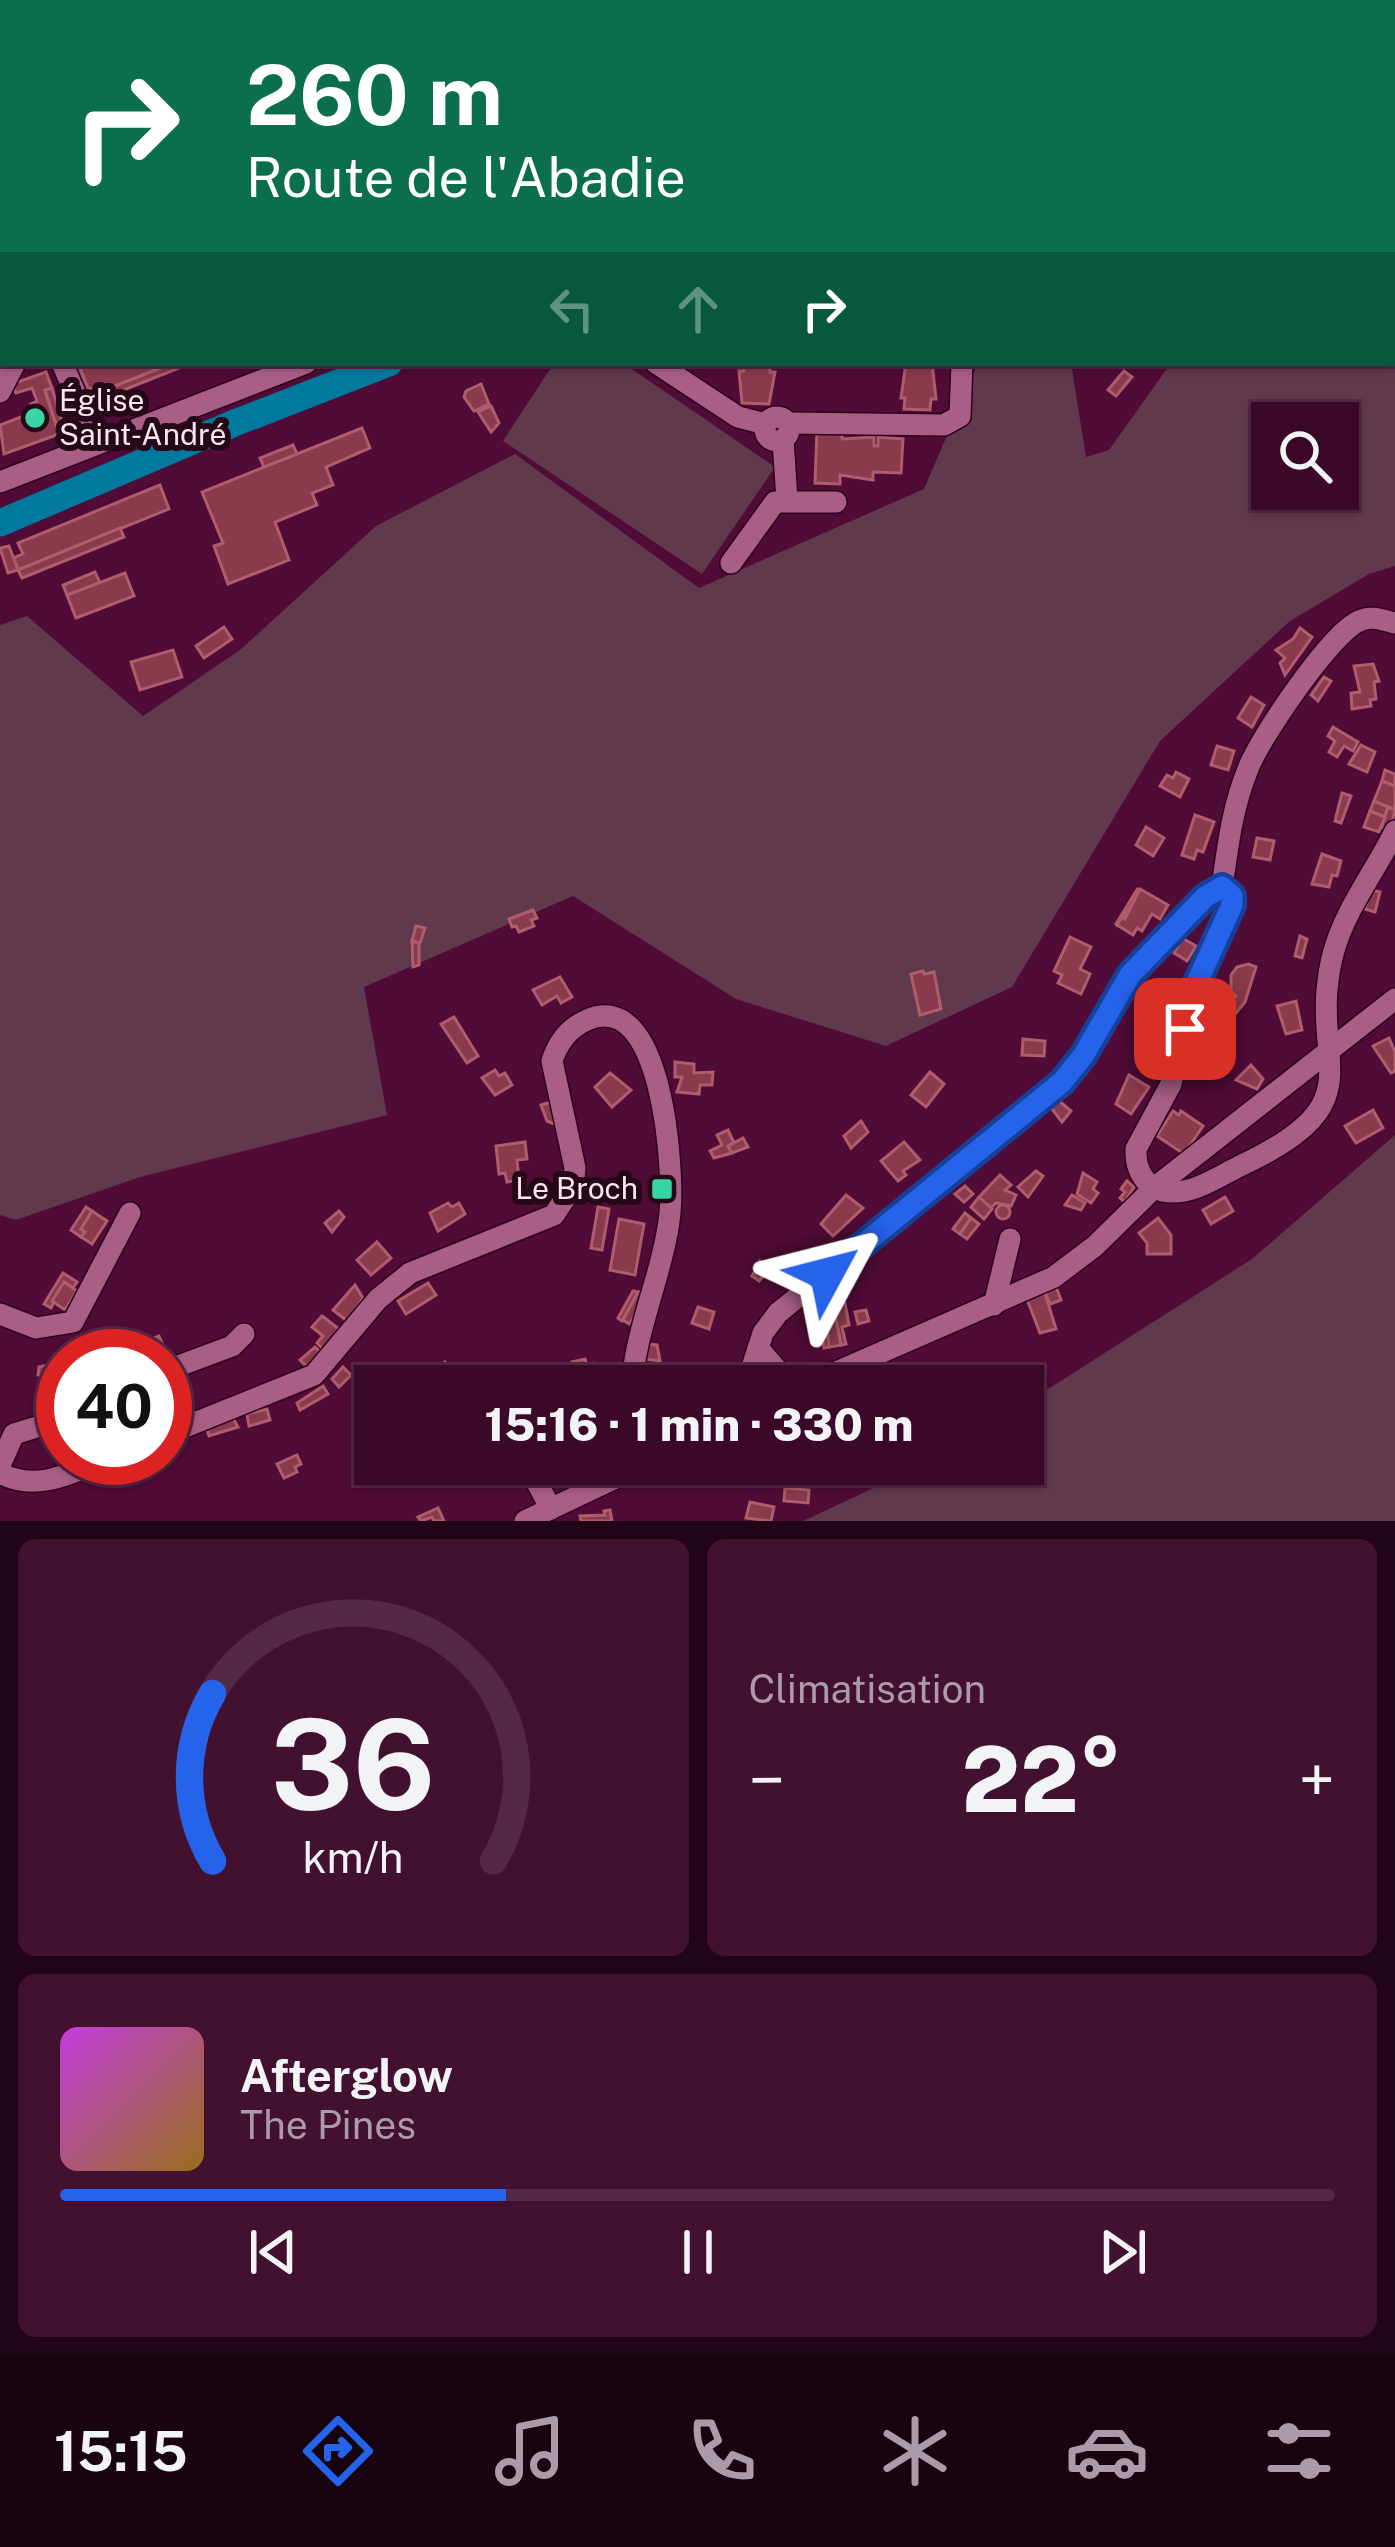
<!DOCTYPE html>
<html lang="fr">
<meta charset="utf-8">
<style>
body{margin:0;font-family:"Public Sans",sans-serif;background:#431130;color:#f1f3f6;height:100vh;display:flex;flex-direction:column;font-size:45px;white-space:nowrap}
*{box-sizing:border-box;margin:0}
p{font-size:39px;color:#ac9aa8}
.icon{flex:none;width:66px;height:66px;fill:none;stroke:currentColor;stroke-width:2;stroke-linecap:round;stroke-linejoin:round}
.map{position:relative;height:1521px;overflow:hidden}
.side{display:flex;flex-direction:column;gap:18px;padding:18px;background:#210416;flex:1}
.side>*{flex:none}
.hud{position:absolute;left:0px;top:0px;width:1395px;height:366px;box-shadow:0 3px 9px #0004,0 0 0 3px #552945;background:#0b6e4f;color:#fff;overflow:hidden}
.buttons{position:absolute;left:1251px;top:402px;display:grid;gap:24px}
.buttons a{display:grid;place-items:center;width:108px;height:108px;border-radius:0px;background:#3c0828;box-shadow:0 3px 9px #0004,0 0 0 3px #552945;font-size:60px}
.speed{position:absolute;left:36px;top:1329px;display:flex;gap:24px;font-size:60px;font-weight:700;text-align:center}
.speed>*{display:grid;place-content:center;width:156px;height:156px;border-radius:50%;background:#3c0828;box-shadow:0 3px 9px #0004,0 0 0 3px #552945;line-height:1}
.speed .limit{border:18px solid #d22;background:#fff;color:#111}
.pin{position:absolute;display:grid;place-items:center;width:102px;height:102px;color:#fff;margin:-51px;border-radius:24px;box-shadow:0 6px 18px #0006}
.me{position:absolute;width:132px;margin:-66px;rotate:52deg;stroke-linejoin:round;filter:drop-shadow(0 0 9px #0008)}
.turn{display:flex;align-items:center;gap:42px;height:252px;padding:0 48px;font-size:54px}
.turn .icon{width:156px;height:156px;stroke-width:2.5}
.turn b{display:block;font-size:84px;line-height:102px}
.lanes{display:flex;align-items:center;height:114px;padding:0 48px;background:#0003;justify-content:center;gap:60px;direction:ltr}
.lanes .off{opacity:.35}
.big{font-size:90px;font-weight:800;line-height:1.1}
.side .tile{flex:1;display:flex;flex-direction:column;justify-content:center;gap:18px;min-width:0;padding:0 42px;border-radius:18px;background:#431130}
.side .dial{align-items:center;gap:0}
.dial svg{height:312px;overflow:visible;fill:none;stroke:#552945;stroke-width:7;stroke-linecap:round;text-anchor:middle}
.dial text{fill:#f1f3f6;stroke:none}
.song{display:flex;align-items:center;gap:36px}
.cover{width:144px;height:144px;border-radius:18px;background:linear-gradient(135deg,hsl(290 70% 55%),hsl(40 70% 35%))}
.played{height:12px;border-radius:6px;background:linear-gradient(90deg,#2563eb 35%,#552945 35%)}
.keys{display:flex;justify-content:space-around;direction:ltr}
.heat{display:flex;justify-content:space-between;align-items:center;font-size:66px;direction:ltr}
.side .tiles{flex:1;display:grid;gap:18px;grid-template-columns:1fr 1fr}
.tile:last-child{grid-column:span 2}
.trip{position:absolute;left:354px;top:1365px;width:690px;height:120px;border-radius:0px;background:#3c0828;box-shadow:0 3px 9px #0004,0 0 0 3px #552945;font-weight:800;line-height:120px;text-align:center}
.dock{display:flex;height:192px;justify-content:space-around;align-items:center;background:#180310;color:#ac9aa8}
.dock .icon{width:84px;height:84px}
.dock .active{color:#2563eb}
.dock b{font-size:54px;color:#f1f3f6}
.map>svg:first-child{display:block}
</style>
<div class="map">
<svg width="1395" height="1521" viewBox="0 0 1395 1521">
<rect width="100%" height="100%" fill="#500b36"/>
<g fill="#60394d" fill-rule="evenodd">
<polygon points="0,0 53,3 3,3 3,266"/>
<path d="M1395 0V566L1369 574 1290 621 1160 741 1012 987 886 1046 736 999 573 896 364 987 387 1115 140 1177 16 1220 0 1215V625L27 616 143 716 240 650 376 526 515 454 699 588 924 489 978 363H1071L1086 457 1109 450 1171 363H1392V3H1389ZM1272 423H1338V489H1272Z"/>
<polygon points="554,363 623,363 775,467 702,574 503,441"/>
<polygon points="1395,1135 1395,1521 803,1521 925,1464 1023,1464 1023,1405 1252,1259"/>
</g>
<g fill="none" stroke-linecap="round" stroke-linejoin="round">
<g stroke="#00799e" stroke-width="27">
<polyline points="923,3 926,0"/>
<polyline points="0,523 237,422 389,363"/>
</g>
</g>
<g fill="#893a4c" stroke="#af5c6d" stroke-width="3">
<polygon points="70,363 78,363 88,388 100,392 98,400 83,397"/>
<polygon points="78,363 173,363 100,392 88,388"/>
<polygon points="173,363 187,365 98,400 100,392"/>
<polygon points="744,363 770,363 770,372 775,372 769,404 742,403 739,371 744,371"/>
<polygon points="906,363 932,363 936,399 931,399 930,410 904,409 905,398 901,398"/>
<polygon points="1124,371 1132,377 1116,396 1108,390"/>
<polygon points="46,372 52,388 45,390 59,434 4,454 0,425 34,412 31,404 37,401 32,388 16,393 12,384"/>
<polygon points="481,384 489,404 474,411 464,397 466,391"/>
<polygon points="52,388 65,432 59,434 45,390"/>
<polygon points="491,406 499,423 491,432 478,412"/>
<polygon points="362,428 370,448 326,467 333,485 312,493 317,505 275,522 289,560 228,584 214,546 223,543 202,492"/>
<polygon points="817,430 842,431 842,439 874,437 874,446 878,446 878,437 903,439 901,473 873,472 873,480 840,475 840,484 815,483"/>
<polygon points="293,445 297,454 264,467 260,458"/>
<polygon points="160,485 169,509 18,570 13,558 23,554 18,543"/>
<polygon points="120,528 124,537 22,578 18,570"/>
<polygon points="9,546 18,570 8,573 0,548"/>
<polygon points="95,572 100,583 67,595 63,585"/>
<polygon points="125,573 134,596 76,618 67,595"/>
<polygon points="224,627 232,639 204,658 196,646"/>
<polygon points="1300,628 1312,637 1285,675 1280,663 1285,658 1276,650 1293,639"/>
<polygon points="173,650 182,677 140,690 131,662"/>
<polygon points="1373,664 1379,681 1374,682 1376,699 1370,700 1371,706 1352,709 1351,693 1360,692 1354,666"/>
<polygon points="1324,677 1331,681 1318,701 1311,695"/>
<polygon points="1251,697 1264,705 1252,727 1238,718"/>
<polygon points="1333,727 1358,742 1353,751 1344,746 1337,757 1329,752 1335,741 1328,736"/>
<polygon points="1361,745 1375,752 1367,772 1349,764"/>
<polygon points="1217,746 1234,751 1228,770 1211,765"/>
<polygon points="1385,770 1395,774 1395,786 1382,781"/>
<polygon points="1176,772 1189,779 1180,797 1160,786 1167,775 1173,778"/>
<polygon points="1382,781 1395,786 1395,810 1374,801"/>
<polygon points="1342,793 1351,796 1341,823 1335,821"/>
<polygon points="1374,801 1388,807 1385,817 1370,811"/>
<polygon points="1388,807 1395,810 1390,830 1381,827"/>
<polygon points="1370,811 1385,817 1379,832 1364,827"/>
<polygon points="1195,815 1214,822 1203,852 1197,850 1194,859 1182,855"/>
<polygon points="1146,827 1164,838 1153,856 1136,845"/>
<polygon points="1257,838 1274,841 1270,860 1253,857"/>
<polygon points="1322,854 1341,861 1337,876 1332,875 1329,887 1312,884"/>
<polygon points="1138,888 1136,900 1117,925 1116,924"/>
<polygon points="1140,889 1168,905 1160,919 1152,914 1142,931 1137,928 1133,935 1117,925 1122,917 1125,919"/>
<polygon points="1370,890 1380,892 1375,912 1365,909"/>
<polygon points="533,910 537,918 531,920 534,926 519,932 516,926 512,927 509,919"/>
<polygon points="416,926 425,928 420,943 412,941"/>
<polygon points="1300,936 1307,939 1302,958 1295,956"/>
<polygon points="1070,937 1091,947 1080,969 1090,974 1081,994 1058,983 1062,975 1054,971"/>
<polygon points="1182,938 1196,946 1187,961 1174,953"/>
<polygon points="412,941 419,943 419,965 413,967"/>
<polygon points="1248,964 1256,967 1245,1002 1232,1018 1224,1012 1236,996 1231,991 1231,975 1237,967"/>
<polygon points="923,971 924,974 934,972 941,1009 920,1015 911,974"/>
<polygon points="560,977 572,997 561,1003 557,996 542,1005 533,990"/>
<polygon points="1152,995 1161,998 1156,1035 1163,1037 1159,1050 1137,1041"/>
<polygon points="1296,1001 1302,1030 1286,1034 1277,1006"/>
<polygon points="454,1017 478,1056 467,1063 441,1024"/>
<polygon points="1389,1038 1395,1052 1395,1071 1391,1073 1373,1046"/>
<polygon points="1023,1039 1045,1041 1044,1056 1022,1055"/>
<polygon points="675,1062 694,1064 694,1073 713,1072 712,1085 700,1085 699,1094 677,1092 682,1077 675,1077"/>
<polygon points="1251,1065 1263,1079 1257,1089 1236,1080"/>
<polygon points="495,1070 499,1076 505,1073 512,1085 495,1095 482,1078"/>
<polygon points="930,1072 944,1084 926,1107 911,1095"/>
<polygon points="610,1073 631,1090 612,1107 595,1087"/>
<polygon points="1129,1075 1149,1087 1131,1114 1116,1104"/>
<polygon points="1058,1100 1071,1111 1062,1122 1052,1109"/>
<polygon points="551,1102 557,1125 547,1121 541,1105"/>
<polygon points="1373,1110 1383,1128 1356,1143 1345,1126"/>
<polygon points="1173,1111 1179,1115 1181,1111 1203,1126 1184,1154 1157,1136"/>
<polygon points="861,1121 868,1132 851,1148 844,1136"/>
<polygon points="728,1130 734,1143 728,1146 732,1153 714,1158 710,1151 722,1145 717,1135"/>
<polygon points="743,1138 748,1147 732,1153 728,1146"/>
<polygon points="525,1142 527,1159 517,1160 519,1180 507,1182 505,1173 499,1174 496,1146"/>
<polygon points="904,1142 920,1160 903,1171 906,1175 898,1181 881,1161"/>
<polygon points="1036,1171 1043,1176 1028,1197 1018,1187"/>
<polygon points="1083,1173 1097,1182 1093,1189 1098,1193 1091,1203 1077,1194"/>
<polygon points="1000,1175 1011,1185 1005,1190 1016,1195 1011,1206 996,1203 991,1208 979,1197"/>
<polygon points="1127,1181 1134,1187 1125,1202 1120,1198 1125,1192 1121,1189"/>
<polygon points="965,1186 973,1194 964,1202 955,1194"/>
<polygon points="846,1195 863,1208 833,1236 821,1224"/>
<polygon points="1072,1195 1085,1203 1081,1210 1065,1205"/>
<polygon points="979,1197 992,1209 984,1219 971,1207"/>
<polygon points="1225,1197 1233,1211 1211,1224 1203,1210"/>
<polygon points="448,1203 452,1207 459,1203 465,1214 438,1231 430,1213"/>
<circle cx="1003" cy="1212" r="7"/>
<polygon points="86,1207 92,1211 81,1229 85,1232 81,1237 71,1230"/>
<polygon points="598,1207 609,1209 602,1250 591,1248"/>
<polygon points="92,1211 107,1221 92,1244 81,1237 85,1232 81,1229"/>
<polygon points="339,1211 344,1217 332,1232 325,1223"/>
<polygon points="965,1213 971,1218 960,1234 953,1229"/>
<polygon points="971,1218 979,1224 967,1239 960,1234"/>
<polygon points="1158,1218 1171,1235 1171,1254 1147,1254 1147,1243 1139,1233"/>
<polygon points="619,1219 644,1224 635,1275 610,1270"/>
<polygon points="377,1242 391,1258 371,1275 357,1260"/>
<polygon points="760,1261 769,1270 759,1281 752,1276"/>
<polygon points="63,1273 77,1282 73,1288 64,1282 51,1308 44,1304"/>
<polygon points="64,1282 77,1291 65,1310 52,1301"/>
<polygon points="428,1283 436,1295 406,1314 398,1301"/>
<polygon points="1055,1284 1061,1300 1050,1304 1043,1287"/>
<polygon points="355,1285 363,1298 347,1321 333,1310"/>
<polygon points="1043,1287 1056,1329 1040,1333 1025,1294"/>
<polygon points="633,1291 638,1292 622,1321 618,1318"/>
<polygon points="644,1291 639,1310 629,1324 623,1320 638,1292"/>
<polygon points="845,1303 849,1325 842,1327 846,1344 841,1345 833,1305"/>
<polygon points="833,1305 841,1345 829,1347 826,1313"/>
<polygon points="829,1306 831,1312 826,1313 829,1328 826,1329 829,1347 824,1348 819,1308"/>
<polygon points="698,1307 714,1312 709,1329 692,1323"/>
<polygon points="866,1310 869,1321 858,1324 855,1312"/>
<polygon points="322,1316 343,1332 327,1353 317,1343 323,1336 312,1327"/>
<polygon points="159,1336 166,1352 156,1356 149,1340"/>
<polygon points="647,1344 657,1345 660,1361 645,1359"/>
<polygon points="315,1347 322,1354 310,1370 300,1360"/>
<polygon points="585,1359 587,1365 594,1363 604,1381 566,1386 566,1371 573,1368 572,1362"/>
<polygon points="762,1361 784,1386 758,1386 763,1373 757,1367"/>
<polygon points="445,1362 456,1375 450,1381 438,1369"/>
<polygon points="48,1365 63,1366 63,1377 38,1375 39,1367"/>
<polygon points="343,1367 351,1375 339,1387 332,1379"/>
<polygon points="918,1369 921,1386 907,1386 904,1373"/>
<polygon points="474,1371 481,1384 457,1386 455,1383"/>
<polygon points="323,1386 328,1394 300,1410 297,1403"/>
<polygon points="267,1409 270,1420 249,1426 247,1414"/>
<polygon points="233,1418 238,1427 209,1436 207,1430"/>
<polygon points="297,1455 301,1464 295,1467 297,1472 284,1478 277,1464"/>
<polygon points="485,1464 500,1464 506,1471 485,1485 475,1473"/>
<polygon points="785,1488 809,1490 808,1503 784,1501"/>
<polygon points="750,1502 774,1507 771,1521 746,1518"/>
<polygon points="438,1508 444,1521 434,1521 432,1517 421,1521 418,1517"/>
<polygon points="610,1510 612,1521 581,1521 580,1516 605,1515 604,1511"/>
</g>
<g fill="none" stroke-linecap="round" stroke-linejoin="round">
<defs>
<g id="minor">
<polyline points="1056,0 1062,3"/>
<polyline points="105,3 105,0"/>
<polyline points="734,3 735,0"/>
<polyline points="893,3 896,0"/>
<polyline points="1302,3 1304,0"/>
<polyline points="1368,3 1371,0"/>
<polyline points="62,363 97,443"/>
<polyline points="656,363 738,417 766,424"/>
<polyline points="0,392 15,363"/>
<circle cx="777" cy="429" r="12"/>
<polyline points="789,423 944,425 960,416 962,363"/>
<polyline points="783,440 787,500"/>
<polyline points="0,482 306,363"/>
<polyline points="731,563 775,502 836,502"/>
<path d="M1222 887 1232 896V905L1194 989 1171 1084 1136 1149C1135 1167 1143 1186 1163 1191 1190 1197 1217 1177 1240 1166 1383 1099 1305 1064 1333 954 1345 909 1375 872 1395 831"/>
<path d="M1222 887C1228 846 1232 808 1248 769 1259 739 1331 633 1359 621 1371 615 1383 620 1395 623"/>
<polyline points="994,1305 1010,1239"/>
<polyline points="0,1314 36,1328 73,1322 130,1213"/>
<polyline points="758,1348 791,1386"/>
<polyline points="165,1371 232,1346 244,1334"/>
<polyline points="746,1386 763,1333 778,1313 1062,1082 1083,1056 1129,975 1205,897 1222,887"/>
<polyline points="804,1386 1054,1277 1095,1246 1154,1188 1395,999"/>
<path d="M165 1435 314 1375 378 1299 410 1273 554 1215 573 1186 575 1168 552 1061C558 1042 569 1028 587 1020 663 986 674 1170 670 1213 664 1271 635 1329 632 1386"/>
<polyline points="527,1464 551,1509"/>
<polyline points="0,1465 14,1434 63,1419"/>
<path d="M0 1473C36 1493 74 1472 109 1458"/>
<polyline points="525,1521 645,1464"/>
</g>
</defs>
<use href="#minor" stroke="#2e001c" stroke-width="24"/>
<use href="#minor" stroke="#a95e86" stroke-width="21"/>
</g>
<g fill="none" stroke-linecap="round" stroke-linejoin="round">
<defs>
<polyline id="route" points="827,1274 1062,1082 1083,1056 1130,975 1205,897 1222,887 1232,896 1232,905 1194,989 1185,1029"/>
</defs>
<use href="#route" stroke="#184099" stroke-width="30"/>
<use href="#route" stroke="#2563eb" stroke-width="21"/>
</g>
<g fill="#37d4a6" stroke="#260919" stroke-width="4.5">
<circle cx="35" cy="418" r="12"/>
<rect x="650" y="1177" width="24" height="24" rx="6"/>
</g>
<g text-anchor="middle" stroke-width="12" stroke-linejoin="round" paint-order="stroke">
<g font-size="30" fill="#fee4f0" stroke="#260919" text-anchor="start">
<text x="59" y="411">Église<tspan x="59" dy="34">Saint-André</tspan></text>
<text x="638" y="1199" text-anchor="end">Le Broch</text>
</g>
</g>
</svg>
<div class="buttons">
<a><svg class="icon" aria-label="search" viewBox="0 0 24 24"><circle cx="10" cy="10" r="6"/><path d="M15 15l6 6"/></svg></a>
</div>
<div class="speed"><div class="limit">40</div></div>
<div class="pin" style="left:1185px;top:1029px;background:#d93025"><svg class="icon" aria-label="arrive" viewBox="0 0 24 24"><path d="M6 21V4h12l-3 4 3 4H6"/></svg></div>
<svg class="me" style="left:827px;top:1274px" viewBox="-20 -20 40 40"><path d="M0-17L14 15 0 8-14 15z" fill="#2563eb" stroke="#fff" stroke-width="4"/></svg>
<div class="trip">15:16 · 1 min · 330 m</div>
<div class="hud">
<div class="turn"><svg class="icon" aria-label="right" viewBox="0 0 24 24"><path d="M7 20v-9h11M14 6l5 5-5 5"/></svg><div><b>260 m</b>Route de l'Abadie</div></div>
<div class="lanes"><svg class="icon off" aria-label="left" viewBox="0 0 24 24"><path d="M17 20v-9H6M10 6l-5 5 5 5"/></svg><svg class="icon off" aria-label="ahead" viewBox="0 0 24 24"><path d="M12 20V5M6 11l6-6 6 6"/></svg><svg class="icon" aria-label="right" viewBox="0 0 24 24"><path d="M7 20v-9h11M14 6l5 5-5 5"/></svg></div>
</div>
</div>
<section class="side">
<div class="tiles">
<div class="tile dial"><svg viewBox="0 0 100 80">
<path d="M14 69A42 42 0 1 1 86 69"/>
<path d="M14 69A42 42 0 0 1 14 26" stroke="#2563eb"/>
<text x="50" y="56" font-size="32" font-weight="700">36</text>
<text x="50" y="72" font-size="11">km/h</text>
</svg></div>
<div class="tile"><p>Climatisation</p>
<div class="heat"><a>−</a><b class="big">22°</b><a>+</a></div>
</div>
<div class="tile">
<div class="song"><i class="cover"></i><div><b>Afterglow</b><p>The Pines</p></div></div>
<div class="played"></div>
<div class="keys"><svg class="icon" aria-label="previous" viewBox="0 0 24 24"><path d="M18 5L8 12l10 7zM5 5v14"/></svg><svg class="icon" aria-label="pause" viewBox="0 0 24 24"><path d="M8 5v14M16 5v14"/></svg><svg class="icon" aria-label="next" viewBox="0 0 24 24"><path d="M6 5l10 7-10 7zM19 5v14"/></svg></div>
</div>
</div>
</section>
<nav class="dock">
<b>15:15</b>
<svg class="icon active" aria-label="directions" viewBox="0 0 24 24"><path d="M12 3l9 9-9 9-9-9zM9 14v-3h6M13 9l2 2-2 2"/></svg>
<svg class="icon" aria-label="music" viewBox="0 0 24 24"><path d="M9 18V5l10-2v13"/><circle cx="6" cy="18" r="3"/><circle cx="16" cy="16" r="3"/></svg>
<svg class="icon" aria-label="phone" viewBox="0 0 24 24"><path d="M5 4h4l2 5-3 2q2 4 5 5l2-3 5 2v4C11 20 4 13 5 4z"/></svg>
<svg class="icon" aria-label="climate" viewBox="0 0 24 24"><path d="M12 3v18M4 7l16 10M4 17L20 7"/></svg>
<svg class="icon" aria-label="car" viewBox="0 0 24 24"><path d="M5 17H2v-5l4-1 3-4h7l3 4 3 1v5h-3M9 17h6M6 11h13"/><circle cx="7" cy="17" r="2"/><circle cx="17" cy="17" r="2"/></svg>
<svg class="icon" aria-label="filters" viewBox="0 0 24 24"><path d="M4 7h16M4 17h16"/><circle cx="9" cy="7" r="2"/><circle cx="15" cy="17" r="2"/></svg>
</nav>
